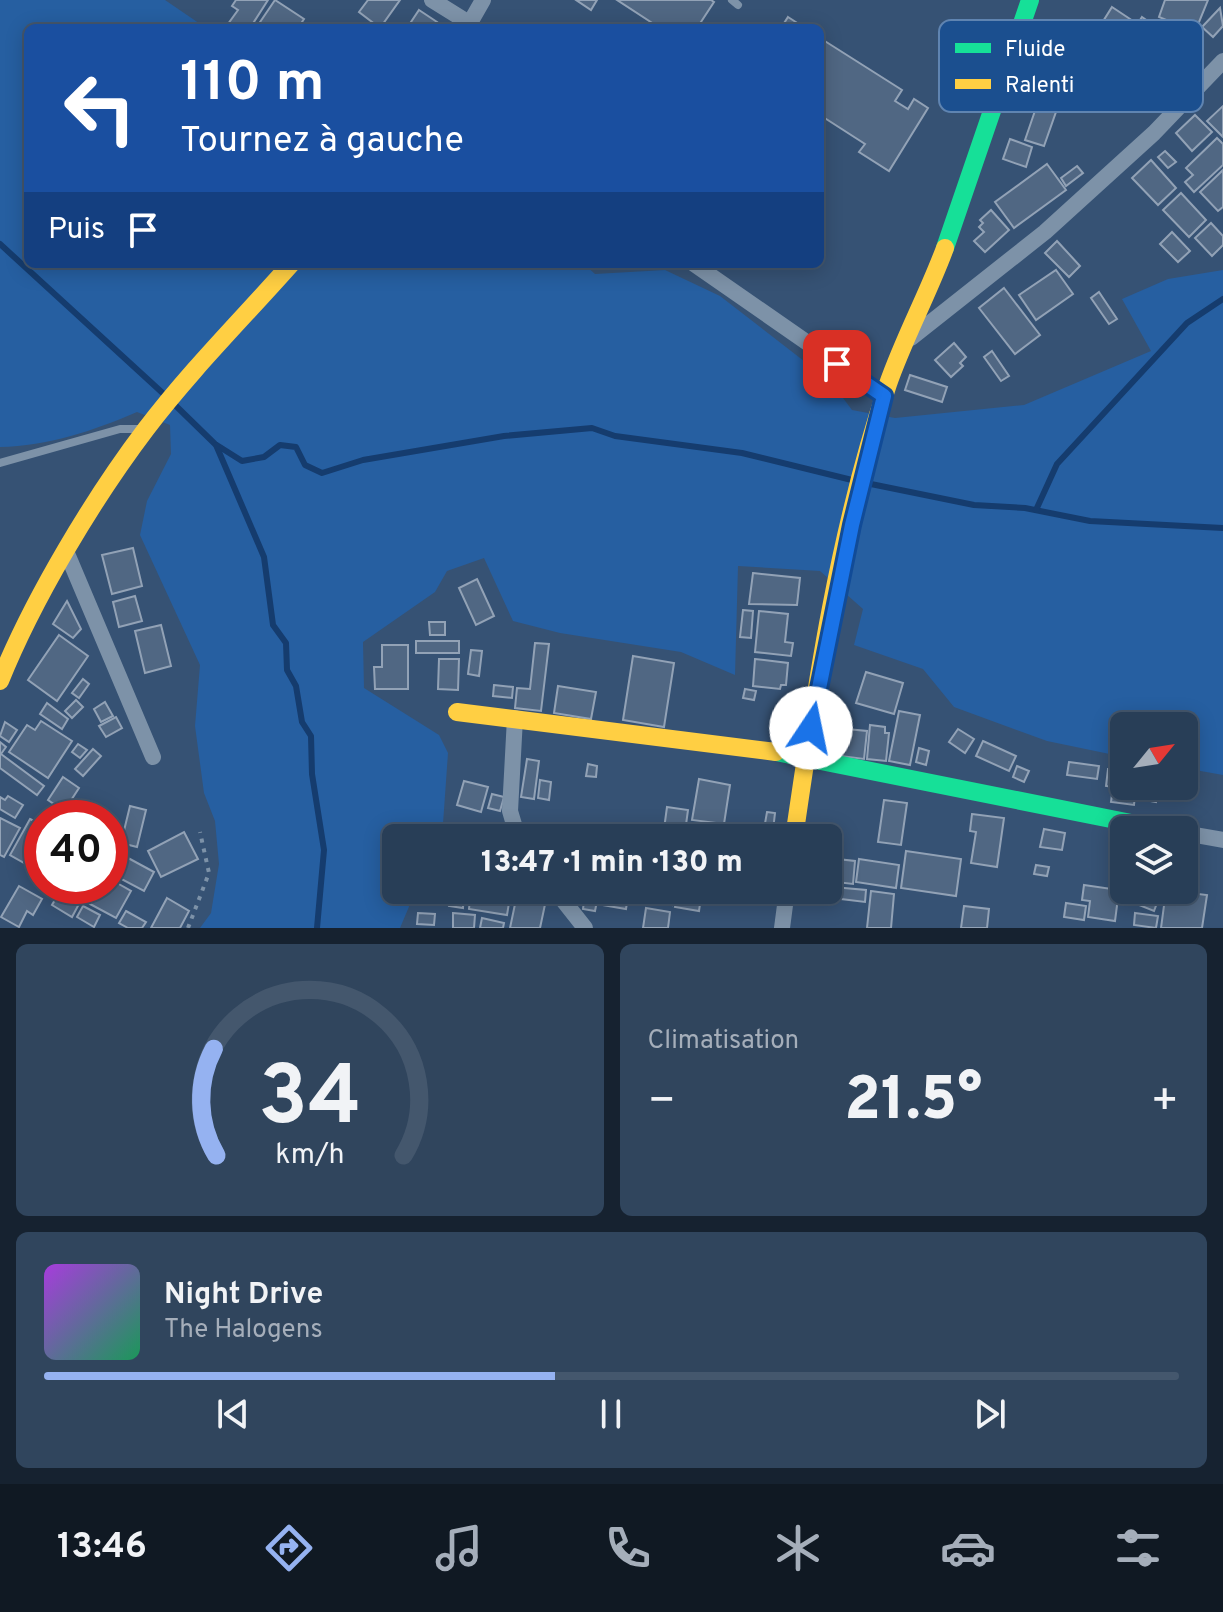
<!DOCTYPE html>
<html lang="fr">
<meta charset="utf-8">
<style>
body{margin:0;font-family:Overpass,sans-serif;background:#30455d;color:#f1f3f6;height:100vh;display:flex;flex-direction:column;font-size:30px;white-space:nowrap}
*{box-sizing:border-box;margin:0}
p{font-size:26px;color:#a5aeba}
.icon{flex:none;width:44px;height:44px;fill:none;stroke:currentColor;stroke-width:2;stroke-linecap:round;stroke-linejoin:round}
.map{position:relative;height:928px;overflow:hidden}
.details{display:flex;flex-direction:column;gap:16px;padding:16px;background:#162230;flex:1}
.details>*{flex:none}
.guide{position:absolute;left:24px;top:24px;width:800px;height:244px;border-radius:12px;box-shadow:0 4px 20px #0003,0 0 0 2px #44576d;background:#1a4fa0;color:#fff;overflow:hidden}
.needle{width:52px;rotate:60deg}
.fabs{position:absolute;left:1110px;top:712px;display:grid;gap:16px}
.fabs a{display:grid;place-items:center;width:88px;height:88px;border-radius:12px;background:#283e57;box-shadow:0 4px 20px #0003,0 0 0 2px #44576d;font-size:40px}
.speed{position:absolute;left:24px;top:800px;display:flex;gap:16px;font-size:40px;font-weight:700;text-align:center}
.speed>*{display:grid;place-content:center;width:104px;height:104px;border-radius:50%;background:#283e57;box-shadow:0 4px 20px #0003,0 0 0 2px #44576d;line-height:1}
.speed .limit{border:12px solid #d22;background:#fff;color:#111}
.pin{position:absolute;display:grid;place-items:center;width:68px;height:68px;color:#fff;margin:-34px;border-radius:16px;box-shadow:0 4px 12px #0006}
.me{position:absolute;width:88px;margin:-44px;rotate:11deg;stroke-linejoin:round;filter:drop-shadow(0 0 6px #0008)}
.turn{display:flex;align-items:center;gap:28px;height:168px;padding:0 24px;font-size:36px}
.turn .icon{width:104px;height:104px;stroke-width:2.5}
.turn b{display:block;font-size:56px;line-height:68px}
.then{display:flex;align-items:center;height:76px;padding:0 24px;background:#0003;gap:16px;font-size:30px}
.big{font-size:60px;font-weight:800;line-height:1.1}
.details .tile{flex:1;display:flex;flex-direction:column;justify-content:center;gap:12px;min-width:0;padding:0 28px;border-radius:12px;background:#30455d}
.details .dial{align-items:center;gap:0}
.dial svg{height:208px;overflow:visible;fill:none;stroke:#44576d;stroke-width:7;stroke-linecap:round;text-anchor:middle}
.dial text{fill:#f1f3f6;stroke:none}
.song{display:flex;align-items:center;gap:24px}
.cover{width:96px;height:96px;border-radius:12px;background:linear-gradient(135deg,hsl(280 70% 55%),hsl(150 70% 35%))}
.played{height:8px;border-radius:4px;background:linear-gradient(90deg,#95b2f1 45%,#44576d 45%)}
.keys{display:flex;justify-content:space-around;direction:ltr}
.heat{display:flex;justify-content:space-between;align-items:center;font-size:44px;direction:ltr}
.details .tiles{flex:1;display:grid;gap:16px;grid-template-columns:1fr 1fr}
.tile:last-child{grid-column:span 2}
.trip{position:absolute;left:382px;top:824px;width:460px;height:80px;border-radius:12px;background:#283e57;box-shadow:0 4px 20px #0003,0 0 0 2px #44576d;font-weight:800;line-height:80px;text-align:center}
.menu{display:flex;height:128px;justify-content:space-around;align-items:center;background:#101923;color:#a5aeba}
.menu .icon{width:56px;height:56px}
.menu .current{color:#95b2f1}
.menu b{font-size:36px;color:#f1f3f6}
.map>svg:first-child{display:block}
</style>
<div class="map">
<svg width="1223" height="928" viewBox="0 0 1223 928">
<rect width="100%" height="100%" fill="#365274"/>
<path fill="#265fa1" d="M0 0H165L206 28H28V264H584L595 274 665 270 720 296 831 382 852 410 895 418 1024 405 1151 351 1122 299 1168 279 1223 270V775L1184 768V726H1124V757L1047 741 954 707 923 669 854 645 863 609 820 571 738 566 735 675 681 652 560 633 513 621 484 558 447 571 435 592 363 642 364 688 439 735 448 753 443 824 437 838H396V890H416L400 928H200L211 913 219 864 215 821 204 793 195 726 200 665 140 535 147 501 171 454 170 425 137 412C93 431 48 446 0 447Z"/>
<g fill="none" stroke-linecap="round" stroke-linejoin="round">
<g stroke="#153c6e" stroke-width="6">
<polyline points="0,244 167,397"/>
<polyline points="175,405 215,444 242,461 264,457 280,445 296,447 305,465 322,473 363,460 504,436 592,428 615,436 742,453 856,481"/>
<polyline points="216,445 264,557 273,625 286,643 287,670 296,686 302,722 311,736 312,774 324,850 317,928"/>
<polyline points="866,483 974,505 1025,508 1090,521 1223,528"/>
<polyline points="1036,510 1057,464 1187,323 1223,299"/>
</g>
</g>
<g fill="#506783" stroke="#92a2b6" stroke-width="2">
<polygon points="236,0 268,0 250,28 235,28 228,24 238,10 232,6"/>
<polygon points="275,0 304,19 298,28 256,28"/>
<polygon points="368,0 400,0 380,28 359,12"/>
<polygon points="576,0 597,0 591,10"/>
<polygon points="617,0 711,0 714,2 697,28 660,28"/>
<polygon points="1165,0 1208,0 1195,32 1159,17"/>
<polygon points="1112,7 1133,21 1113,52 1092,39"/>
<polygon points="1220,8 1223,26 1213,37 1202,27"/>
<polygon points="419,10 437,22 433,28 407,28"/>
<polygon points="788,17 805,28 781,28"/>
<polygon points="1142,17 1155,26 1145,41 1132,33"/>
<polygon points="820,38 902,90 895,101 908,109 914,99 928,108 889,171 859,152 865,144 820,115"/>
<polygon points="1038,102 1057,109 1044,146 1025,140"/>
<polygon points="1223,106 1223,137 1207,121"/>
<polygon points="1195,115 1212,132 1192,151 1176,133"/>
<polygon points="1217,138 1223,144 1223,165 1194,192 1185,182 1193,175 1186,168"/>
<polygon points="1010,139 1032,147 1026,167 1003,159"/>
<polygon points="1165,151 1176,162 1168,168 1158,157"/>
<polygon points="1151,160 1176,188 1158,205 1132,178"/>
<polygon points="1047,164 1066,190 1014,228 995,202"/>
<polygon points="1077,166 1083,173 1066,186 1061,178"/>
<polygon points="1223,170 1223,207 1218,211 1200,192"/>
<polygon points="1181,193 1206,220 1189,237 1163,210"/>
<polygon points="991,210 1009,230 985,252 974,241 984,232 979,227 983,223 980,220"/>
<polygon points="1211,223 1223,236 1223,245 1212,256 1195,238"/>
<polygon points="1172,232 1190,251 1178,262 1160,244"/>
<polygon points="1057,241 1080,266 1069,277 1045,253"/>
<polygon points="1056,270 1073,294 1036,320 1019,295"/>
<polygon points="1004,288 1040,335 1015,354 979,308"/>
<polygon points="1099,292 1117,319 1109,324 1091,298"/>
<polygon points="954,343 966,357 960,363 963,366 951,377 935,360"/>
<polygon points="992,351 1009,376 1001,381 984,357"/>
<polygon points="910,375 947,387 942,402 905,390"/>
<polygon points="133,548 142,586 112,594 102,555"/>
<polygon points="753,573 800,578 797,605 749,604"/>
<polygon points="477,579 494,616 476,625 459,588"/>
<polygon points="135,596 142,621 119,627 113,602"/>
<polygon points="67,601 81,629 73,638 53,624"/>
<polygon points="743,610 753,611 751,638 740,637"/>
<polygon points="759,611 788,614 785,642 793,643 791,656 755,652"/>
<polygon points="429,622 445,622 445,635 430,635"/>
<polygon points="161,625 171,666 145,673 135,631"/>
<polygon points="59,635 88,656 57,701 28,680"/>
<rect x="416" y="641" width="43" height="12"/>
<polygon points="535,643 549,644 541,711 515,708 517,688 530,689"/>
<polygon points="382,645 408,645 408,689 375,689 374,667 382,667"/>
<polygon points="471,650 482,651 479,676 468,674"/>
<polygon points="633,656 674,663 664,727 623,720"/>
<polygon points="439,659 459,659 458,690 438,689"/>
<polygon points="755,659 788,663 786,685 781,685 780,689 753,686"/>
<polygon points="866,672 903,683 894,714 856,703"/>
<polygon points="83,679 89,684 79,698 72,693"/>
<polygon points="494,685 513,687 512,698 493,696"/>
<polygon points="558,686 596,692 591,719 554,713"/>
<polygon points="745,689 756,691 754,700 743,698"/>
<polygon points="76,700 83,707 72,718 65,711"/>
<polygon points="105,702 113,716 101,722 94,709"/>
<polygon points="47,703 68,719 62,729 40,714"/>
<polygon points="899,711 920,715 910,765 889,761"/>
<polygon points="116,717 122,728 106,737 99,726"/>
<polygon points="41,721 72,741 48,778 9,752 27,725 35,730"/>
<polygon points="5,722 17,730 9,742 0,736"/>
<polygon points="870,725 885,727 885,733 889,733 886,761 867,759"/>
<polygon points="773,726 785,728 783,742 771,739"/>
<polygon points="836,728 867,731 864,759 833,755"/>
<polygon points="958,729 974,739 965,753 949,742"/>
<polygon points="983,741 1016,756 1009,771 976,756"/>
<polygon points="0,742 6,747 1,754 44,786 37,795 0,768"/>
<polygon points="78,744 87,750 80,758 72,752"/>
<polygon points="919,748 929,751 926,765 916,762"/>
<polygon points="93,749 101,756 83,776 75,769"/>
<polygon points="527,759 539,761 534,799 521,797"/>
<polygon points="1069,762 1099,766 1097,779 1067,775"/>
<polygon points="588,764 597,766 596,777 586,776"/>
<polygon points="1017,766 1029,771 1024,782 1013,777"/>
<polygon points="1108,769 1124,771 1124,786 1136,786 1134,805 1111,802 1113,787 1106,786"/>
<polygon points="63,777 79,788 64,811 48,800"/>
<polygon points="699,779 730,785 724,824 692,820"/>
<polygon points="540,780 551,782 549,800 538,798"/>
<polygon points="464,781 488,787 481,812 457,805"/>
<polygon points="1140,786 1158,789 1156,802 1139,799"/>
<polygon points="492,794 504,797 500,811 488,808"/>
<polygon points="8,796 23,805 15,818 0,809 0,797 5,800"/>
<polygon points="884,800 907,803 901,845 878,842"/>
<polygon points="130,806 146,810 137,847 121,843"/>
<polygon points="667,807 688,810 685,832 664,829"/>
<polygon points="767,812 775,813 773,830 764,829"/>
<polygon points="972,814 1004,818 997,867 971,863 976,832 970,831"/>
<polygon points="0,818 20,828 4,857 0,855"/>
<polygon points="30,819 42,825 38,834 42,836 42,873 10,855"/>
<polygon points="1044,829 1065,833 1062,850 1040,847"/>
<polygon points="184,832 198,859 161,877 148,851"/>
<polygon points="906,851 961,859 956,896 901,888"/>
<polygon points="117,852 154,872 144,891 110,873"/>
<polygon points="828,858 855,861 853,884 828,881"/>
<polygon points="859,859 899,865 896,888 856,882"/>
<polygon points="1036,865 1049,867 1047,876 1034,874"/>
<polygon points="110,879 131,891 116,918 90,904 100,886 110,886"/>
<polygon points="1084,885 1119,890 1115,921 1088,917 1090,901 1082,900"/>
<polygon points="19,886 42,899 33,915 27,911 19,927 1,917"/>
<polygon points="61,886 92,886 85,899"/>
<polygon points="833,887 866,890 865,902 833,898"/>
<polygon points="451,890 464,890 463,908 449,906"/>
<polygon points="471,890 511,891 507,915 469,909"/>
<polygon points="518,890 547,895 540,928 510,928"/>
<polygon points="605,890 629,890 626,909 602,905"/>
<polygon points="636,890 674,890 672,905 635,899"/>
<polygon points="678,890 702,890 699,911 675,907"/>
<polygon points="804,890 828,890 827,904 803,902"/>
<polygon points="1145,890 1160,895 1154,911 1139,905"/>
<polygon points="871,891 894,894 891,928 867,928"/>
<polygon points="59,893 79,904 72,917 52,905"/>
<polygon points="1190,893 1207,895 1202,928 1161,928 1165,898 1188,901"/>
<polygon points="585,894 598,896 595,911 583,909"/>
<polygon points="167,898 189,911 180,928 151,928"/>
<polygon points="1066,903 1086,906 1084,920 1064,917"/>
<polygon points="83,906 100,915 94,927 77,917"/>
<polygon points="964,906 989,909 987,928 961,928"/>
<polygon points="646,908 670,912 668,928 643,928"/>
<polygon points="126,911 146,922 142,928 128,928 119,923"/>
<polygon points="418,913 435,914 434,925 417,924"/>
<polygon points="453,913 475,915 474,928 453,928"/>
<polygon points="1135,913 1158,916 1156,928 1134,925"/>
<polygon points="482,918 504,923 503,928 480,928"/>
</g>
<g fill="none" stroke-linecap="round" stroke-linejoin="round">
<polyline stroke="#7d92a8" stroke-width="4" stroke-dasharray="4 6" stroke-linecap="butt" points="188,928 209,873 200,832"/>
<g stroke="#7d92a8" stroke-width="8">
<polyline points="732,0 738,5"/>
<polyline points="0,463 120,429 142,429"/>
</g>
<g stroke="#7d92a8" stroke-width="16">
<polyline points="432,0 469,23"/>
<polyline points="467,28 483,0"/>
<polyline points="694,264 884,396"/>
<polyline points="911,338 1045,232 1154,133 1223,61"/>
<polyline points="66,551 153,757"/>
<polyline points="515,718 510,811 518,838"/>
<polyline points="1184,833 1223,840"/>
<polyline points="555,890 585,928"/>
<polyline points="782,928 787,890"/>
</g>
<g stroke="#16e098" stroke-width="18">
<polyline points="945,248 1030,0"/>
<polyline points="776,752 1166,830"/>
</g>
<g stroke="#ffcf43" stroke-width="18">
<path d="M0 681C33 599 93 499 146 429 190 371 243 318 291 264"/>
<polyline points="457,712 776,752"/>
<path d="M794 838C816 686 839 529 888 384 904 338 928 294 945 248"/>
</g>
</g>
<g fill="none" stroke-linecap="round" stroke-linejoin="round">
<defs>
<polyline id="route" points="811,728 852,525 884,396 837,364"/>
</defs>
<use href="#route" stroke="#114b97" stroke-width="20"/>
<use href="#route" stroke="#1a73e8" stroke-width="14"/>
</g>
<rect x="939" y="20" width="264" height="92" rx="12" fill="#1b4f8f" stroke="#5f84b1" stroke-width="2"/>
<rect x="955" y="43" width="36" height="10" fill="#16e098"/>
<rect x="955" y="79" width="36" height="10" fill="#ffcf43"/>
<g font-size="22" fill="#fff">
<text x="1005" y="56">Fluide</text>
<text x="1005" y="92">Ralenti</text>
</g>
</svg>
<div class="fabs">
<a><svg class="needle" viewBox="-14 -14 28 28"><path d="M0-13l5 13h-10z" fill="#e53935"/><path d="M0 13l5-13h-10z" fill="#a5aeba"/></svg></a>
<a><svg class="icon" aria-label="layers" viewBox="0 0 24 24"><path d="M12 4l9 5-9 5-9-5zM3 14l9 5 9-5"/></svg></a>
</div>
<div class="speed"><div class="limit">40</div></div>
<div class="pin" style="left:837px;top:364px;background:#d93025"><svg class="icon" aria-label="arrive" viewBox="0 0 24 24"><path d="M6 21V4h12l-3 4 3 4H6"/></svg></div>
<svg class="me" style="left:811px;top:728px" viewBox="-20 -20 40 40"><circle r="19" fill="#fff"/><path d="M0-13L10 11 0 6-10 11z" fill="#1a73e8"/></svg>
<div class="trip">13:47 · 1 min · 130 m</div>
<div class="guide">
<div class="turn"><svg class="icon" aria-label="left" viewBox="0 0 24 24"><path d="M17 20v-9H6M10 6l-5 5 5 5"/></svg><div><b>110 m</b>Tournez à gauche</div></div>
<div class="then">Puis<svg class="icon" aria-label="arrive" viewBox="0 0 24 24"><path d="M6 21V4h12l-3 4 3 4H6"/></svg></div>
</div>
</div>
<section class="details">
<div class="tiles">
<div class="tile dial"><svg viewBox="0 0 100 80">
<path d="M14 69A42 42 0 1 1 86 69"/>
<path d="M14 69A42 42 0 0 1 13 28" stroke="#95b2f1"/>
<text x="50" y="56" font-size="32" font-weight="700">34</text>
<text x="50" y="72" font-size="11">km/h</text>
</svg></div>
<div class="tile"><p>Climatisation</p>
<div class="heat"><a>−</a><b class="big">21.5°</b><a>+</a></div>
</div>
<div class="tile">
<div class="song"><i class="cover"></i><div><b>Night Drive</b><p>The Halogens</p></div></div>
<div class="played"></div>
<div class="keys"><svg class="icon" aria-label="previous" viewBox="0 0 24 24"><path d="M18 5L8 12l10 7zM5 5v14"/></svg><svg class="icon" aria-label="pause" viewBox="0 0 24 24"><path d="M8 5v14M16 5v14"/></svg><svg class="icon" aria-label="next" viewBox="0 0 24 24"><path d="M6 5l10 7-10 7zM19 5v14"/></svg></div>
</div>
</div>
</section>
<nav class="menu">
<b>13:46</b>
<svg class="icon current" aria-label="directions" viewBox="0 0 24 24"><path d="M12 3l9 9-9 9-9-9zM9 14v-3h6M13 9l2 2-2 2"/></svg>
<svg class="icon" aria-label="music" viewBox="0 0 24 24"><path d="M9 18V5l10-2v13"/><circle cx="6" cy="18" r="3"/><circle cx="16" cy="16" r="3"/></svg>
<svg class="icon" aria-label="phone" viewBox="0 0 24 24"><path d="M5 4h4l2 5-3 2q2 4 5 5l2-3 5 2v4C11 20 4 13 5 4z"/></svg>
<svg class="icon" aria-label="climate" viewBox="0 0 24 24"><path d="M12 3v18M4 7l16 10M4 17L20 7"/></svg>
<svg class="icon" aria-label="car" viewBox="0 0 24 24"><path d="M5 17H2v-5l4-1 3-4h7l3 4 3 1v5h-3M9 17h6M6 11h13"/><circle cx="7" cy="17" r="2"/><circle cx="17" cy="17" r="2"/></svg>
<svg class="icon" aria-label="filters" viewBox="0 0 24 24"><path d="M4 7h16M4 17h16"/><circle cx="9" cy="7" r="2"/><circle cx="15" cy="17" r="2"/></svg>
</nav>
